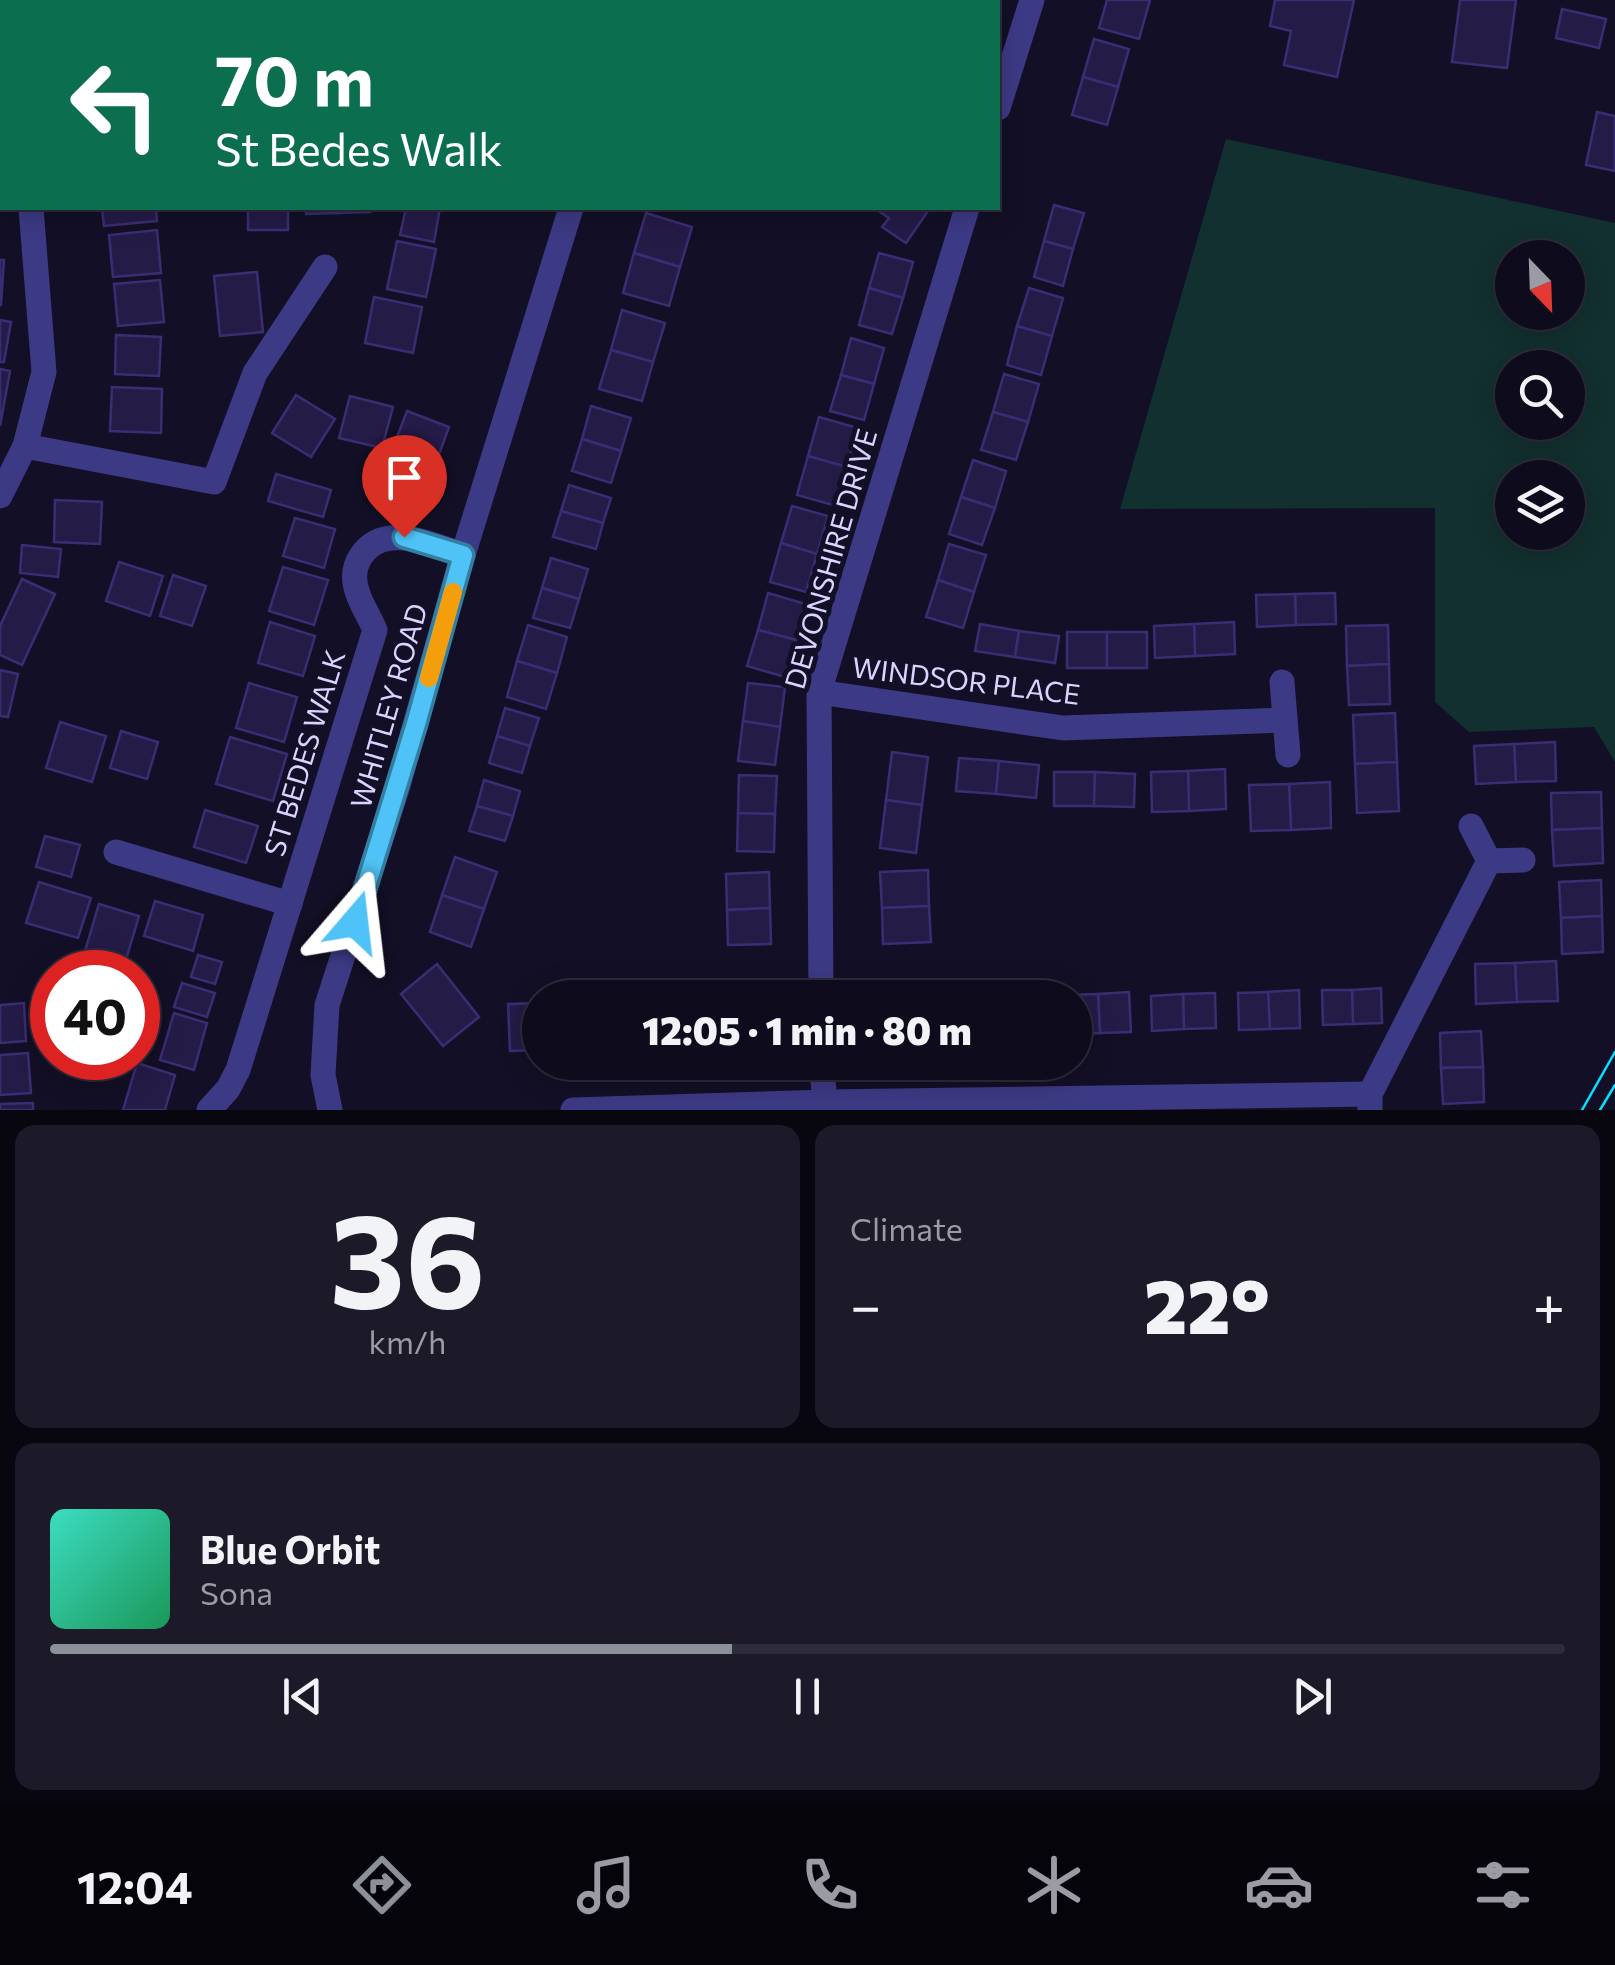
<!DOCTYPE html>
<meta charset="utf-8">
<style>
body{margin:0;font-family:Commissioner,sans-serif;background:#1c1929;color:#f1f3f6;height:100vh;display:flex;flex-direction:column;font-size:38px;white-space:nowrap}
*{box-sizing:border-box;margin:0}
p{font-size:32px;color:#9b9ba3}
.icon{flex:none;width:55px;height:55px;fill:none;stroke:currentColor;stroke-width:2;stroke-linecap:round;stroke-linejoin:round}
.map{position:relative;height:1110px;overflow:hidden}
.sheet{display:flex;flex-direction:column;gap:15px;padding:15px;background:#08060f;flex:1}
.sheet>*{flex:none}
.banner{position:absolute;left:0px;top:0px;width:1000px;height:210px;box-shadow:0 5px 25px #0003,0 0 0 2px #2e2b3b;background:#0b6e4f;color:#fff;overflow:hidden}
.needle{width:65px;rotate:157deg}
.controls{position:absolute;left:1495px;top:240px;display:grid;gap:20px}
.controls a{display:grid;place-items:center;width:90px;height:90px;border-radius:50%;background:#0e0b1c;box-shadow:0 5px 25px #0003,0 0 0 2px #2e2b3b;font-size:50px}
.speed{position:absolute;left:30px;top:950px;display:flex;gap:20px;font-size:50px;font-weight:700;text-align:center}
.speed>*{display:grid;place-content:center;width:130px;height:130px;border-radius:50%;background:#0e0b1c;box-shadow:0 5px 25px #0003,0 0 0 2px #2e2b3b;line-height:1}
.speed .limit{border:15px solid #d22;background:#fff;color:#111}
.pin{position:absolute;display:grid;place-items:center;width:85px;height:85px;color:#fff;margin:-102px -42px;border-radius:50% 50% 50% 0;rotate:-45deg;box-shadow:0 0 10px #0007}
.pin .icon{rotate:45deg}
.me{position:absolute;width:110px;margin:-55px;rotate:17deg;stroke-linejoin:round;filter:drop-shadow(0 0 8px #0008)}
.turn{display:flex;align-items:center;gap:35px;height:210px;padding:0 50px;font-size:45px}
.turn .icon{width:130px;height:130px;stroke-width:2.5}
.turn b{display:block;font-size:70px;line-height:85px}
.big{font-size:75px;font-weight:800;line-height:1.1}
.sheet .card{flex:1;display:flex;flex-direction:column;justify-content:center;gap:15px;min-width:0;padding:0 35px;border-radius:20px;background:#1c1929}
.sheet .dial{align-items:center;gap:0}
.dial b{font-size:130px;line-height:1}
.song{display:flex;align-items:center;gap:30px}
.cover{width:120px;height:120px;border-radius:15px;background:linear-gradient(135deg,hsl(170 70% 55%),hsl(150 70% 35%))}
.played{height:10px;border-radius:5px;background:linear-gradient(90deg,#8c9099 45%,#2e2b3b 45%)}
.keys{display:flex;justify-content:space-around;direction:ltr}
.heat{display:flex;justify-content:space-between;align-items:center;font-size:55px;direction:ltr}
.sheet .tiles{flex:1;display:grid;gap:15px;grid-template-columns:1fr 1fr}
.card:last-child{grid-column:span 2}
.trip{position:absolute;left:522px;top:980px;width:570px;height:100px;border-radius:50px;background:#0e0b1c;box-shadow:0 5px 25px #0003,0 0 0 2px #2e2b3b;font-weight:800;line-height:100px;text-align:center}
.dock{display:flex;height:160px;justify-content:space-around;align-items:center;background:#06040b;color:#9b9ba3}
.dock .icon{width:70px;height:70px}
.dock .current{color:#8c9099}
.dock b{font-size:45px;color:#f1f3f6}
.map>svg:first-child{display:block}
</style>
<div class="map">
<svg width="1615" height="1110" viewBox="0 0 1615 1110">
<rect width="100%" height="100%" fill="#130f26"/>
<path fill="#12302f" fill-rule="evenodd" d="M1226 139 1615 223V762L1594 727 1469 732 1435 702V508L1120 509ZM1512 258H1568V312H1512ZM1512 368H1568V422H1512ZM1512 478H1568V532H1512Z"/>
<g fill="#241b47" stroke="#3b2d73" stroke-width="2.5">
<polygon points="1107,0 1150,0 1139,39 1099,28"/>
<polygon points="1275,0 1354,0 1337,77 1284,65 1291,31 1270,26"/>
<polygon points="1460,0 1516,0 1507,68 1452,62"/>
<polygon points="1562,9 1606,19 1599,48 1556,38"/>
<polygon points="1094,39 1129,49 1118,87 1083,77"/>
<polygon points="1083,77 1118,87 1107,125 1072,115"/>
<polygon points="1597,112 1615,116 1615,171 1586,165"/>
<polygon points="1054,205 1084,213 1073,249 1044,241"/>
<polygon points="102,208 156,208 157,221 104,226"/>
<rect x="248" y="208" width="40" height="22"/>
<polygon points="306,208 338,208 338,213 306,214"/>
<polygon points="338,208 369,208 370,212 338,213"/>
<polygon points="406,208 440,208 434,242 400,235"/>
<polygon points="874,208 930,208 906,243 882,227 889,218"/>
<polygon points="646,213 692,227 680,267 634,253"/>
<polygon points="157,230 161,273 113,277 109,235"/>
<polygon points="397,241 436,249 426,297 387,289"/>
<polygon points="1044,241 1073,249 1063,286 1034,277"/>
<polygon points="634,253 680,267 669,306 623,293"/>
<polygon points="879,253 913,262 903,298 869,288"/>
<polygon points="0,260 4,260 1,305 0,305"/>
<polygon points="257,272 263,332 220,336 214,276"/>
<polygon points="160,280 164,322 118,326 114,284"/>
<polygon points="869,288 903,298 892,334 859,325"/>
<polygon points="1029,288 1063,298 1052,336 1017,326"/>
<polygon points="374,297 422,307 413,353 365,343"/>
<polygon points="622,310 665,323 653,362 611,350"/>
<polygon points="0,320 11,322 4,362 0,362"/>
<polygon points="1017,326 1052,336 1041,375 1007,365"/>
<polygon points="116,335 161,337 159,376 115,374"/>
<polygon points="851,338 884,348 874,384 841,375"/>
<polygon points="611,350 653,362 642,401 599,389"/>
<polygon points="0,369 10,371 0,426"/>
<polygon points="1004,374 1039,384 1028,422 993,412"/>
<polygon points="841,375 874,384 864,420 830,411"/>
<polygon points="112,387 162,389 161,433 110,431"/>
<polygon points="296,395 335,419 311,457 272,433"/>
<polygon points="350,396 393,407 382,448 339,438"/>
<polygon points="591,406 631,418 621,451 582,439"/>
<polygon points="407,411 449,427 433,471 390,455"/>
<polygon points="993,412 1028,422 1016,460 981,450"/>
<polygon points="819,417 858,428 847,467 808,456"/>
<polygon points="582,439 621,451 611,483 572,471"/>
<polygon points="808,456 847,467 836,506 797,495"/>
<polygon points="973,460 1006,471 995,508 961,497"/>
<polygon points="276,474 331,490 323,517 268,501"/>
<polygon points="569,485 611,498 603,523 561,511"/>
<polygon points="961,497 995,508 982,545 949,534"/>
<polygon points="55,500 102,502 100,544 54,542"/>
<polygon points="792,506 828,516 817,554 781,543"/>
<polygon points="561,511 603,523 596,549 553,537"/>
<polygon points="295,518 335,529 324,568 283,556"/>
<polygon points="781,543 817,554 806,592 770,582"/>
<polygon points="949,544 986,555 974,592 938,580"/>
<polygon points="22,545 61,549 58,577 20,573"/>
<polygon points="551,558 588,569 579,599 542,588"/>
<polygon points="119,562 163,576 150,616 106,601"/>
<polygon points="283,567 328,580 314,625 269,611"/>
<polygon points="173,575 206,586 192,626 160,616"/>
<polygon points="22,579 55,594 22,665 0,655 0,626"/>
<polygon points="938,580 974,592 963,628 926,617"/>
<polygon points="542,588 579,599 570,628 533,618"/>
<polygon points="768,593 806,604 796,640 758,630"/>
<polygon points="1335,593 1336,624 1296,625 1295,594"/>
<polygon points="1295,594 1296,625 1257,627 1256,595"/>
<polygon points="270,622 315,636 303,676 258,663"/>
<polygon points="1234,622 1235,654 1195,656 1194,624"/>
<polygon points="980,624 1019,631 1015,657 975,651"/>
<polygon points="1194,624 1195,656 1155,658 1154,626"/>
<polygon points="528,625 567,637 557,673 517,661"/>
<polygon points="1388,625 1389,664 1347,666 1346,626"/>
<polygon points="758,630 796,640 785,677 747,666"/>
<polygon points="1019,631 1059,636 1055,663 1015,657"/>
<rect x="1067" y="632" width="40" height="36"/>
<rect x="1107" y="632" width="40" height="36"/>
<polygon points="517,661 557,673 546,709 507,697"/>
<polygon points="1389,664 1390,704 1349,705 1347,666"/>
<polygon points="0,670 18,674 8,717 0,716"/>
<polygon points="249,683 297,697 284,742 236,728"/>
<polygon points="748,683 785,687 780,727 743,721"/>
<polygon points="505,708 539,718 530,746 497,736"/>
<polygon points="1395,713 1397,762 1355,764 1353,715"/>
<polygon points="743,721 780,727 775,765 738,761"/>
<polygon points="60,722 106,736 92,782 46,768"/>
<polygon points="121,731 158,742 147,779 110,768"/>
<polygon points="497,736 530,746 522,773 489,763"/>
<polygon points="230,737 287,754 273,801 216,784"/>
<polygon points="1555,742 1556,781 1516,782 1514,744"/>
<polygon points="1514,744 1516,782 1476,784 1474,746"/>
<polygon points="892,752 928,757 922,805 886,800"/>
<polygon points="959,758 999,761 996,794 956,791"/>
<polygon points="999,761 1039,765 1036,798 996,794"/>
<polygon points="1397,762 1399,811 1357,813 1355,764"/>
<polygon points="1225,769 1226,809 1189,811 1188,771"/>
<polygon points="1188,771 1189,811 1152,812 1151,772"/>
<polygon points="1054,772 1095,772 1094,806 1054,806"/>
<polygon points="1095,772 1135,774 1134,807 1094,806"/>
<polygon points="739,775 777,776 775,814 738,813"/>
<polygon points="484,780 520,791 513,816 477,806"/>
<polygon points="1330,782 1331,828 1291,830 1289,784"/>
<polygon points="1289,784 1291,830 1251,831 1249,785"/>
<polygon points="1601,792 1602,828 1552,830 1551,793"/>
<polygon points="886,800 922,805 916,853 880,848"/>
<polygon points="477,806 513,816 505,841 469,831"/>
<polygon points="205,810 258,826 246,863 194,847"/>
<polygon points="738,813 775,814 774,852 737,851"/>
<polygon points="1602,828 1603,863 1554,866 1552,830"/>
<polygon points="45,836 80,845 71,877 36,867"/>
<polygon points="455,857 497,872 484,909 442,895"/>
<polygon points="928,870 929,906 882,908 880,872"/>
<polygon points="769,872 770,908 727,910 726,874"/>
<polygon points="1601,880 1602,916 1561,918 1559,882"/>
<polygon points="39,882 91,898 78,938 26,923"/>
<polygon points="442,895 484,909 471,947 430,932"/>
<polygon points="155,901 203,915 193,951 144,936"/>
<polygon points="99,904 139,916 125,963 85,951"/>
<polygon points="929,906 931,942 883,944 882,908"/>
<polygon points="770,908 771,944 728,945 727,910"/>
<polygon points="1602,916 1603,952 1562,954 1561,918"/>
<polygon points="198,955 222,962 215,984 191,977"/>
<polygon points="1556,961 1558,1001 1517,1002 1515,963"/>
<polygon points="1515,963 1517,1002 1476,1004 1475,964"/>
<polygon points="437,964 479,1017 443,1046 401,994"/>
<polygon points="182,983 215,993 207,1017 174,1007"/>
<polygon points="961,987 961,998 922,998 922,989"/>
<polygon points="1381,988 1382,1023 1353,1024 1352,990"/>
<polygon points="922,989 922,998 883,998 883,990"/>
<polygon points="1299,990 1300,1028 1270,1029 1268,992"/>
<polygon points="1322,990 1352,990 1353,1024 1323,1025"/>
<polygon points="1129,992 1131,1032 1100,1033 1098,994"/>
<polygon points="1268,992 1270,1029 1239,1030 1238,993"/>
<polygon points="1215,993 1216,1028 1184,1029 1183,994"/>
<polygon points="1098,994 1100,1033 1075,1034 1075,998 1067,995"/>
<polygon points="1183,994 1184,1029 1152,1031 1151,996"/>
<polygon points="24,1003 26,1041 0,1043 0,1005"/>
<polygon points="540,1003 540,1050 510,1051 508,1004"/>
<polygon points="174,1013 207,1023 194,1070 160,1060"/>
<polygon points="1481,1031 1483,1067 1441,1068 1440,1033"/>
<polygon points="28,1053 31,1093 0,1095 0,1055"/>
<polygon points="137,1063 175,1075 165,1110 123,1110"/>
<polygon points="1483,1067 1484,1102 1443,1104 1441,1068"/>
<polygon points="33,1103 33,1110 0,1110 0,1104"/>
</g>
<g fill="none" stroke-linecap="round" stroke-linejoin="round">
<g stroke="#3d3a85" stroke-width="25">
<polyline points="439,0 444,2"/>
<polyline points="167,2 172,0"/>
<polyline points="397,2 398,0"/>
<polyline points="0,46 2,46"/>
<polyline points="0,78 2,88"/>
<polyline points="998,108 1032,0"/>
<polyline points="25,446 214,482 255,373 325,267"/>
<polyline points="0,496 25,446 44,372 31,208"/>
<polyline points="1282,682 1288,755"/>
<polyline points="819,692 1063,728 1285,720"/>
<polyline points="1471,826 1489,861 1523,860"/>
<polyline points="116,852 290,904"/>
<polyline points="821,998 819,692 967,208"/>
<polyline points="821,1062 826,1110"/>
<path d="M209 1110 228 1089 238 1070 375 630C370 618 362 606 358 594 353 581 353 568 361 556 384 521 431 545 463 555"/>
<polyline points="573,1110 825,1102 1370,1094"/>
<polyline points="1370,1110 1370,1094 1489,861"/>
</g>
<g stroke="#3d3a85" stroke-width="25">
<polyline points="635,2 636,0"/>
<polyline points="330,1110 323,1075 327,1005 397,789 463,555 571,208"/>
</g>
<g stroke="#00e5ff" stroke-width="2.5">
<polyline points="1582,1110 1615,1052"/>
<polyline points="1600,1110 1615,1085"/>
</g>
</g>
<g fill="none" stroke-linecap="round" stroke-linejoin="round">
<defs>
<polyline id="route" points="355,922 416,724 463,555 404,537"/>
</defs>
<use href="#route" stroke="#337fa1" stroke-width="25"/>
<use href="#route" stroke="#4fc3f7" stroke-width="18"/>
<polyline stroke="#f59e0b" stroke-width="18" points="429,678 453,592"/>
</g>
<g text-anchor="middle" stroke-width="10" stroke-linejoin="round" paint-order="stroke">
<g font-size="28" fill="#d9d4ff" stroke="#130f26">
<text transform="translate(831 559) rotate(-74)" y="10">DEVONSHIRE DRIVE</text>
<text transform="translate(966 681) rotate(7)" y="10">WINDSOR PLACE</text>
<text transform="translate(389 706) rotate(-74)" y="10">WHITLEY ROAD</text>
<text transform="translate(305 753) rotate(-73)" y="10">ST BEDES WALK</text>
</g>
</g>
</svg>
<div class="controls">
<a><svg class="needle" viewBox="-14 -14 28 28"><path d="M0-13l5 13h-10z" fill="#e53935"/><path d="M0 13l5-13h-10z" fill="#9b9ba3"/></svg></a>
<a><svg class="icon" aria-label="search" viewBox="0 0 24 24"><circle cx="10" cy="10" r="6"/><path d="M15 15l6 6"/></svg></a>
<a><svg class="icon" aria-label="layers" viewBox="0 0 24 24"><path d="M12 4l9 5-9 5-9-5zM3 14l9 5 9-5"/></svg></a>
</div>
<div class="speed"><div class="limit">40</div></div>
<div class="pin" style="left:404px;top:537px;background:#d93025"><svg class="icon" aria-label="arrive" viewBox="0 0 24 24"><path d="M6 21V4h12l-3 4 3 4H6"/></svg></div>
<svg class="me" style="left:355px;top:922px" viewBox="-20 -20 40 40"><path d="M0-17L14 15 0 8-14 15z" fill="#4fc3f7" stroke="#fff" stroke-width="4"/></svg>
<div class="trip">12:05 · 1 min · 80 m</div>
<div class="banner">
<div class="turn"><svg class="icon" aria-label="left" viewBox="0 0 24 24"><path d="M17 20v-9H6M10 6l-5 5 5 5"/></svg><div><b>70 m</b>St Bedes Walk</div></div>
</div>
</div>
<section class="sheet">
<div class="tiles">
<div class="card dial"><b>36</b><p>km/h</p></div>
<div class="card"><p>Climate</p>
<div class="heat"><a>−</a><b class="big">22°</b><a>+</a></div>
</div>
<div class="card">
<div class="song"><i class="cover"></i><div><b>Blue Orbit</b><p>Sona</p></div></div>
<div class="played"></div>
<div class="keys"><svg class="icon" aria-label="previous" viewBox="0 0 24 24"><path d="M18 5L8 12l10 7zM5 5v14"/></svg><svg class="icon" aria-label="pause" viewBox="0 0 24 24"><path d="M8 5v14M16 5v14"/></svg><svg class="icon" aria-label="next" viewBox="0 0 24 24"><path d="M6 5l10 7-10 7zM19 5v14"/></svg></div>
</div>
</div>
</section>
<nav class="dock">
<b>12:04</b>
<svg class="icon current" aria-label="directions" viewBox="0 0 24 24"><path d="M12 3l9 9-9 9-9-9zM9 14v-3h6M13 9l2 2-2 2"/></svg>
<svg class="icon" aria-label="music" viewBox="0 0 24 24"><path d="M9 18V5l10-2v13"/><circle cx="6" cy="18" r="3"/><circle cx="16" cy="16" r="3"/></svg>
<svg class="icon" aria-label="phone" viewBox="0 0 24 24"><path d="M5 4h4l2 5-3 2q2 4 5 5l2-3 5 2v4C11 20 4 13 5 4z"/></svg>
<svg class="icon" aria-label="climate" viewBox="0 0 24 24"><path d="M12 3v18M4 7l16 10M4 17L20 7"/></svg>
<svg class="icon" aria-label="car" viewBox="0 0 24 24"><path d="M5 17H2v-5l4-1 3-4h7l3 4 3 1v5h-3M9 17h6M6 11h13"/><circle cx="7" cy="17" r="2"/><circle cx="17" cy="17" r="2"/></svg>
<svg class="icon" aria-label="filters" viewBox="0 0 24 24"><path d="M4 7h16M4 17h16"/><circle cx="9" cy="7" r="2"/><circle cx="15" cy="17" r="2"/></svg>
</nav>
